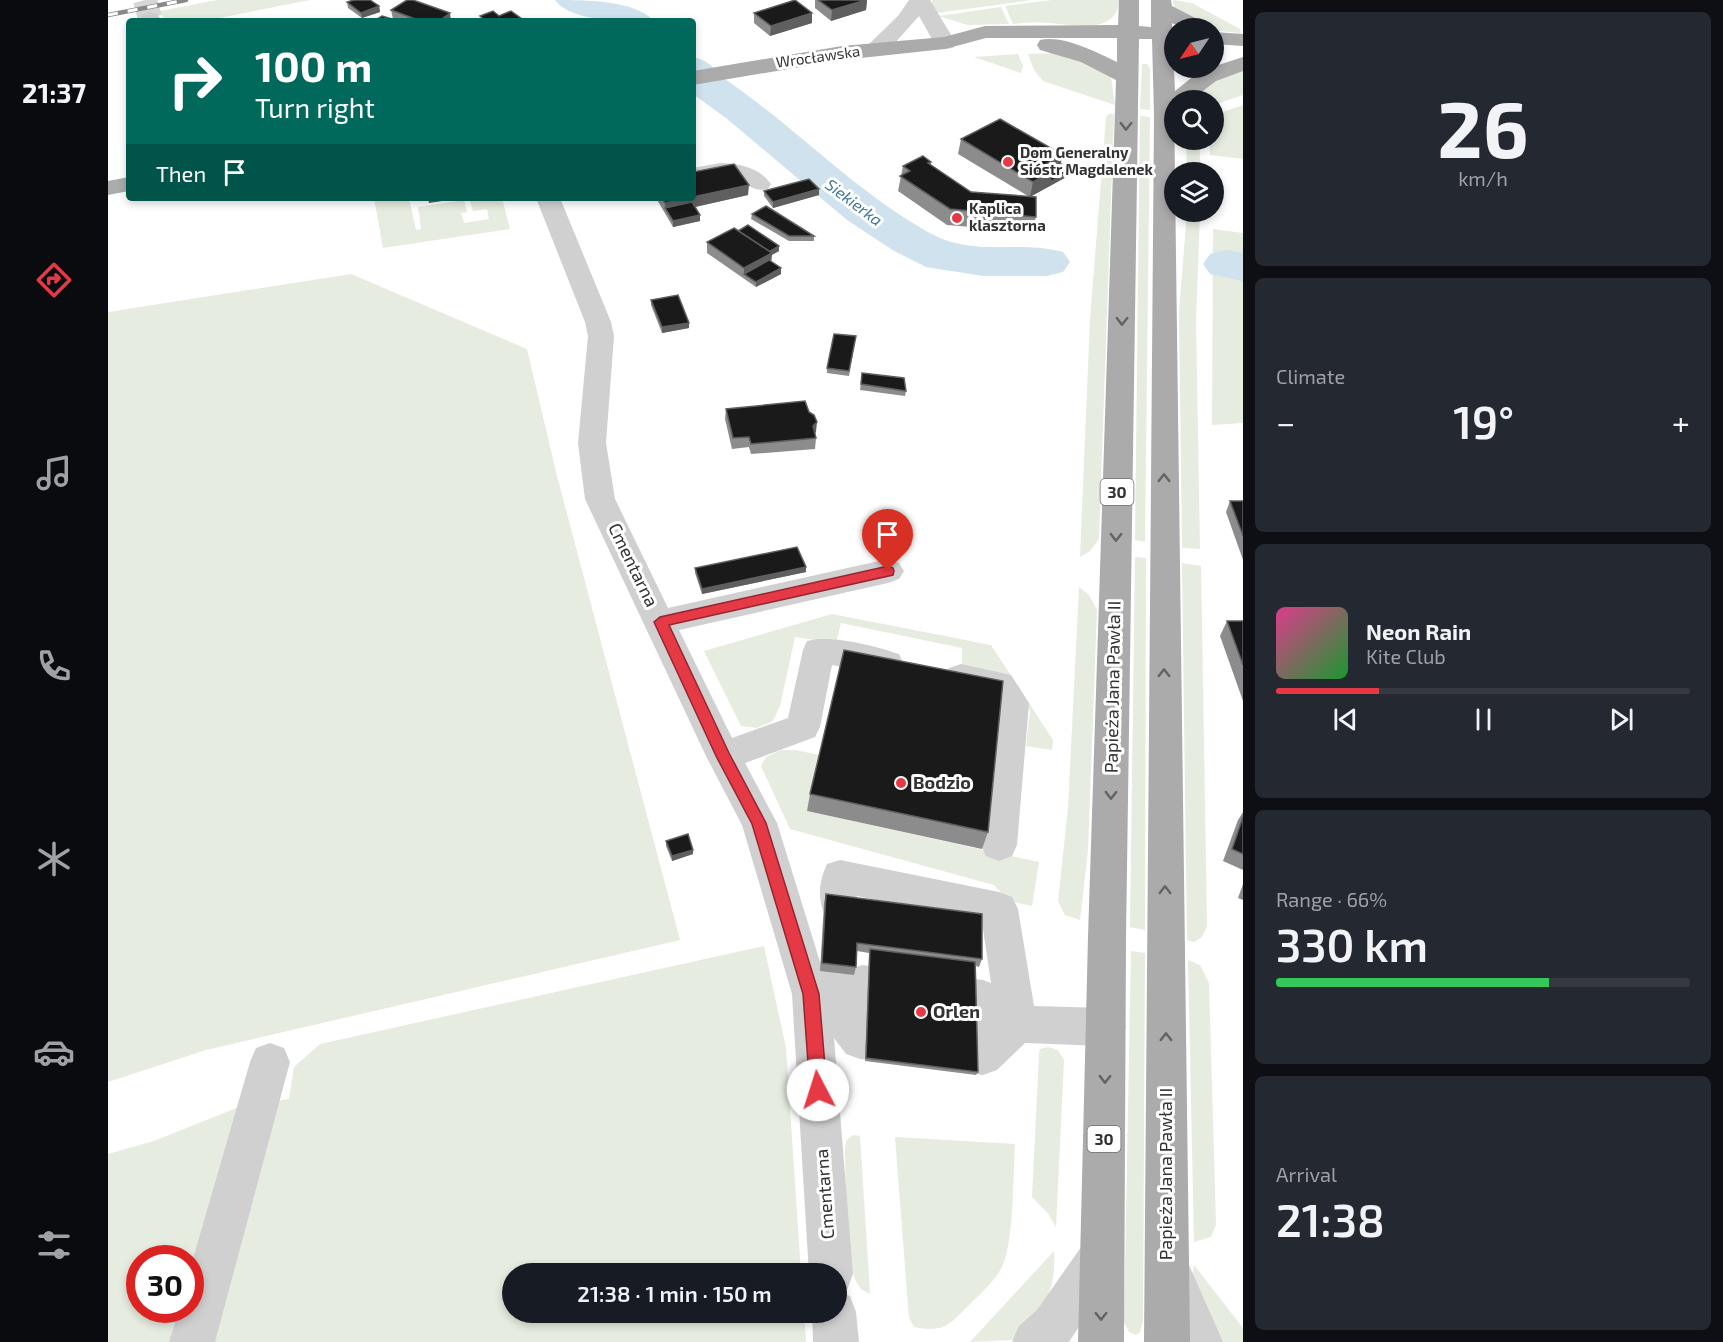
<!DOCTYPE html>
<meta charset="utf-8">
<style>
body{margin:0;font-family:"Exo 2",sans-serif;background:#242831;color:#f1f3f6;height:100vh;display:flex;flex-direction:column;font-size:22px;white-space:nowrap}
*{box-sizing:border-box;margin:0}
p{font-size:20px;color:#9ea1a6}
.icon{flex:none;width:33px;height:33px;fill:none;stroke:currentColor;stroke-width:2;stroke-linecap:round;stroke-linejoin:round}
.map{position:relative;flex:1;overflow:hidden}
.details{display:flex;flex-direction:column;gap:12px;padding:12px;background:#0d0f14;width:480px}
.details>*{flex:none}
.top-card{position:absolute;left:18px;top:18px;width:570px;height:183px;border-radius:6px;box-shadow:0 3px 9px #0003;background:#00695c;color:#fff;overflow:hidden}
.needle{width:39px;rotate:235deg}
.buttons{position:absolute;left:1056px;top:18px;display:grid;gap:12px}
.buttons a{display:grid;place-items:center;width:60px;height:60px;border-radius:50%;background:#171b24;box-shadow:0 3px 9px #0003;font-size:30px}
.speed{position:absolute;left:18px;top:1245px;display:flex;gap:12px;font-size:30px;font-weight:700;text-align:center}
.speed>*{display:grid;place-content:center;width:78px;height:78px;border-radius:50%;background:#171b24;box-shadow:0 3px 9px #0003;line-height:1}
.speed .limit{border:9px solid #d22;background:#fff;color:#111}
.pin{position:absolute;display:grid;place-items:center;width:51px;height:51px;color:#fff;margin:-62px -26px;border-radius:50% 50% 50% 0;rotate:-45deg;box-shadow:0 0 6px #0007}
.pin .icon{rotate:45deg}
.me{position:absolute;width:66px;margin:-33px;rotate:355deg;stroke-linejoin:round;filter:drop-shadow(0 0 4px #0008)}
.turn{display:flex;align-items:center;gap:21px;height:126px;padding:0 30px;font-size:27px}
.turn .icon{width:78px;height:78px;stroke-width:2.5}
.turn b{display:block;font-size:42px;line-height:51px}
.then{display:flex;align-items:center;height:57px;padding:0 30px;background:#0003;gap:12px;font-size:22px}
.big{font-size:45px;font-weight:600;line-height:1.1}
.details .widget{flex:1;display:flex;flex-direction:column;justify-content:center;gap:9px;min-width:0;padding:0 21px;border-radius:9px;background:#242831}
.details .dial{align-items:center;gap:0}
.dial b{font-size:78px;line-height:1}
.song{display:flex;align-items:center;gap:18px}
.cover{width:72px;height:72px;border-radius:9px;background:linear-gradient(135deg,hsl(330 70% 55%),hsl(130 70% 35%))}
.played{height:6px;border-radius:3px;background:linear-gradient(90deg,#e63946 25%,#363941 25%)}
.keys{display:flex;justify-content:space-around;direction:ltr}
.heat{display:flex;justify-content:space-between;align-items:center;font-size:33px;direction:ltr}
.charge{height:9px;border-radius:4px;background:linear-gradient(90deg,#34c759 66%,#363941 0)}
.trip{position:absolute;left:394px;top:1263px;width:345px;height:60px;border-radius:30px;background:#171b24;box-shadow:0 3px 9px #0003;font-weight:600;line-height:60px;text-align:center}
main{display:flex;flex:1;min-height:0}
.tabs{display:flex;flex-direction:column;width:108px;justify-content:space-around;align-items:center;background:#090b0e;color:#9ea1a6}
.tabs .icon{width:42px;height:42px}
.tabs .on{color:#e63946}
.tabs b{font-size:27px;color:#f1f3f6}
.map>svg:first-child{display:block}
</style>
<main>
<nav class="tabs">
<b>21:37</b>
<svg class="icon on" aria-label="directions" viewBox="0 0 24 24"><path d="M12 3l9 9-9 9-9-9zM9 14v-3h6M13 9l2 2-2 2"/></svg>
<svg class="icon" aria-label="music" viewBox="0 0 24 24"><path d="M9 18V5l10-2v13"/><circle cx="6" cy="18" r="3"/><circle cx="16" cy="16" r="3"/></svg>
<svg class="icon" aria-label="phone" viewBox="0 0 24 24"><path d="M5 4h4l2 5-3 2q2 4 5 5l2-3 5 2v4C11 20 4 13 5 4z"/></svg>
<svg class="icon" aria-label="climate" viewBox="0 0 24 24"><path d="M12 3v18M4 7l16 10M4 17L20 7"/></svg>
<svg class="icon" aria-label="car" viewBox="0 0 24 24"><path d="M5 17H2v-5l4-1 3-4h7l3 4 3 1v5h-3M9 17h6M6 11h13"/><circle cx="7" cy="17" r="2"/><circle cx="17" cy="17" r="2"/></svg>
<svg class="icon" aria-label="filters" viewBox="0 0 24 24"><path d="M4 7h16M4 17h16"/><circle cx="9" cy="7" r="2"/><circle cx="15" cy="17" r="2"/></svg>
</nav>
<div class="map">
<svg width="1135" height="1342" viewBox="0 0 1135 1342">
<rect width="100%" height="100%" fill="#fff"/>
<g fill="#e6ecdf" fill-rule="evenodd">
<polygon points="109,0 202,0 96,21 57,21 52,11"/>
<polygon points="824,0 924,0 829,13 824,5"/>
<path d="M944 0H1011C1010 36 963 24 939 23 928 22 916 23 905 24L897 6Z"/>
<path d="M1065 0 1084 3 1132 29 1133 33C1115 32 1065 26 1065 0Z"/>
<polygon points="893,7 901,24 859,25 831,16"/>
<polygon points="951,53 963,54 1003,77 1007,105 935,81 926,70 920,54"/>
<polygon points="910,54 915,66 913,73 866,57"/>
<polygon points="1034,64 1039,64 1042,69 1042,110 1032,109"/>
<polygon points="1135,69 1135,95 1106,105 1106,100 1084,100 1102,83"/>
<polygon points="1135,105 1135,159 1102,155 1101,140 1106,140 1106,115"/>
<polygon points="1001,114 1006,114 991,539 982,551 972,557 982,320 998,117"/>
<polygon points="1032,116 1042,117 1037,542 1027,540"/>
<polygon points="1078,140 1091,140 1093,172 1079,172"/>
<polygon points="266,198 301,198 308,230 313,229 310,207 356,200 359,212 353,213 356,223 381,219 379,209 365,211 361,198 394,198 402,229 275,248"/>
<polygon points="1079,212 1092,212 1088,322 1092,549 1074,548 1071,311"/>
<polygon points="1105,229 1135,233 1135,423 1104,425"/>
<polygon points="243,274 419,349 449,476 572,940 98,1050 0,1082 0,312"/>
<polygon points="1027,557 1038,558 1037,930 1022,927"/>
<polygon points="1074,563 1093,566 1099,926 1094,937 1086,942 1079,940"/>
<polygon points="971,587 981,595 989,610 980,850 972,920 957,915 950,901 960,808"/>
<polygon points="724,614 883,645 945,740 944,750 918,746 922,711 900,677 854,669 854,648 733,623 728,643 687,637 672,706 665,721 649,728 633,726 596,651"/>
<polygon points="673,750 687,750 712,755 699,811 931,862 924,906 901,901 886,885 682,829 653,766 658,757"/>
<path d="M656 946 678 1048 693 1273 405 1274V1312L696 1313 698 1342H0V1154L46 1141 131 1107 181 1099 186 1067 212 1044ZM32 1258H82V1310H32Z"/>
<polygon points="1023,951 1037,953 1035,1321 1032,1332 1028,1335 1021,1332 1016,1322"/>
<polygon points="1080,960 1092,965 1101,983 1108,1225 1103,1237 1086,1242"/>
<polygon points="940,1047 950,1050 956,1060 948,1227 939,1212 924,1197 931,1054 932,1049"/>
<path d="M745 1135 752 1136 762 1294C759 1292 753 1290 751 1286 736 1268 738 1176 737 1149L738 1141Z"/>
<path d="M787 1137 907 1144C905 1173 906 1243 894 1267 886 1282 873 1293 861 1305 841 1325 836 1333 806 1327L801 1318Z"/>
<path d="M946 1251C948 1298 935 1307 905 1340L862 1342Z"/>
<polygon points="1086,1265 1135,1328 1135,1342 1107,1342 1084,1276"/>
</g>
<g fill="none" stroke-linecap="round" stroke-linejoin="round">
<g fill="#cfe2ee" fill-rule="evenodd">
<path d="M447 0C478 0 526 0 546 21 520 21 463 23 447 0Z"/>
<path d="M585 57C606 62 605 71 621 82 689 129 746 190 818 231 867 259 906 239 955 252L962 262 955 272 939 276H875L818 267 786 251 739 220 618 118 589 97 585 93Z"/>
<polygon points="1118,250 1135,253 1135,281 1102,274 1095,264 1102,254"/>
</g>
<polyline stroke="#d6d6d6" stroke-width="24" stroke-dasharray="24 12" stroke-linecap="butt" points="37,0 42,18"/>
<g fill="#d0d0d0" fill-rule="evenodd">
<polygon points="801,0 822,0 848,43 845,48 837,49 829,48 811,16 777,54 769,55 761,54 758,49 761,44 790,16"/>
<polygon points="42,12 49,14 54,21 32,21 35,14"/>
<path d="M612 163C631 163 652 168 663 184L660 189C643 193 639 181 624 178 612 175 597 180 585 182V168Z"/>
<path d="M428 198H452L503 322 506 336 498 443 507 499 560 608 780 559 791 563 796 571 791 579 780 583 571 630 624 738 680 718 695 650 699 641C721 634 768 646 791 654L795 663 791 672 779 676 724 665 712 727 707 737 637 763 669 823 713 965 728 958 742 963 744 969 754 965 875 980 883 983 874 922 749 896 743 915 730 920 717 915C709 898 711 881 719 864L732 860 891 892 904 897 910 909 926 1006 998 1008 1012 1014 1018 1027 1012 1040 998 1046 917 1043 889 1070 875 1075 752 1059 738 1054 726 1038 745 1274 739 1290 732 1292 742 1296 748 1312 751 1342H705L704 1312H729V1274H701L684 994 634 825 598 756 477 499 470 443 480 336 477 322Z"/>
<polygon points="853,664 903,675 921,703 909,845 904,856 891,861 878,856 873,845 887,705 881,695 841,686 836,677 841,668"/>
<polygon points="162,1043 176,1048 182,1062 107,1342 61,1342 71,1310 82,1310 82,1269 142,1062 148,1048"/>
<polygon points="993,1233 1008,1240 1015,1255 1008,1270 961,1342 904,1342 911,1326 929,1310 978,1240"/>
<polygon points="1065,1259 1081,1265 1115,1342 1069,1342 1043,1281 1049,1265"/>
</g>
<g fill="#ababab" fill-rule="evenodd">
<path d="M1011 0H1031V26L1043 27V0H1063L1064 6 1097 23 1100 28H1074L1064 23 1067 91 1092 71 1135 57V71L1108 81 1083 100H1066L1082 1342H1036L1046 115 1044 39H1031L1018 937 1016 1342H970L980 937 1008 80 973 62 932 50 929 45 932 40C955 35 988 52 1009 62V38H878L837 49 734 60 585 85V71L734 46 836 37 877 26 1010 25Z"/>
<polygon points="1106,32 1135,34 1135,46 1106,44"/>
<polygon points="21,177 21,191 0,195 0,181"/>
</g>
<defs>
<polyline id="rail" points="0,15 78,0"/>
</defs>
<use href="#rail" stroke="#888" stroke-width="4.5"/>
<use href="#rail" stroke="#fff" stroke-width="3" stroke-dasharray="10" stroke-linecap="butt"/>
</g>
<g fill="#8c8c8c">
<polygon points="707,0 759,0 758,10 723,21 707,8"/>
<polygon points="239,2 271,6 272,12 254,18 240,8"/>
<polygon points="283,10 343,21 266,21 285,19"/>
<polygon points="646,13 704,23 662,36 646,23"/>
<polygon points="853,139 955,155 952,165 963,170 962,175 923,196 928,217 924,232 839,225 790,191 795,166 823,162 823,165 863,192 920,196 850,154"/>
<polygon points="656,191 711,195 665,208 656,196"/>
<polygon points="640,195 587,207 592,215 592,221 565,227 548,198 585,198"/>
<polygon points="644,214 706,236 706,241 681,241 643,219"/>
<polygon points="630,231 671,251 663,255 663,261 673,274 648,287 599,253 599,242"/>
<polygon points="543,300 581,323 581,328 554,333 543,305"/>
<polygon points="748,336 741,376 719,373 719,368"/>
<polygon points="754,373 798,391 797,396 752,390"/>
<polygon points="618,409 708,432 707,433 708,438 707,449 643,454 641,447 624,449 617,419"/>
<polygon points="1122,501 1135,501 1135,560 1118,512"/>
<polygon points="587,568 698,572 594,594 587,573"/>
<polygon points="1119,621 1135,621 1135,701 1112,636"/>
<polygon points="702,794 880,832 874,849 699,811"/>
<polygon points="1135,812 1135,870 1115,861 1130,820"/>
<polygon points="558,841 585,850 585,854 564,861 558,846"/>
<polygon points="1135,884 1135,900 1130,898"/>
<polygon points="718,894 874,959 871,967 868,966 870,1072 868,1075 757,1061 761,953 749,951 748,967 746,975 712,971 716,903"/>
</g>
<g fill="#5f5f5f">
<polygon points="759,0 758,10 723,21 724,10"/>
<polygon points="271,6 272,12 254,18 253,13"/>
<polygon points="342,13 343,21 331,21"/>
<polygon points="704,13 704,23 662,36 663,26"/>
<polygon points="955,155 951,170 963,170 962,175 922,197 925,182 934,166"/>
<polygon points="641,185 640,195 560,213 557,208 557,214 557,203 581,198 585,198 585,197"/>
<polygon points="711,189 711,195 665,208 665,202"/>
<polygon points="320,198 354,198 321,203"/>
<polygon points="592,215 592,221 565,227 565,221"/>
<polygon points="671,246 671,251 664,255 663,264 636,274 636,268 657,254"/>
<polygon points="673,268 673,274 648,287 648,282"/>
<polygon points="581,323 581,328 554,333 554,327"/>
<polygon points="709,422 708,432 704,436 705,426"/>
<polygon points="698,567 698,572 594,594 594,589"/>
<polygon points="585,850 585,854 564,861 564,856"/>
</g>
<g fill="#1a1a1a" stroke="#5f5f5f" stroke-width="1.5">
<polygon points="246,0 262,0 271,6 253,13 239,2"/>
<polygon points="299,0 305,0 342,13 331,21 313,21 283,10"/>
<polygon points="687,0 704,13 663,26 646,13"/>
<polygon points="710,0 758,0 724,10"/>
<polygon points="385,11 391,16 403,11 414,19 410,21 378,21 372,16"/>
<polygon points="274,16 290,21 266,21"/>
<polygon points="892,119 955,155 934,166 944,172 925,182 853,139"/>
<polygon points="815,156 823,162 820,163 863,192 928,197 928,217 842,209 792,176 802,171 795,166"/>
<polygon points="626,164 641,185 585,197 585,172"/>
<polygon points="953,164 963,170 942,182 944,172 942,170"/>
<polygon points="701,179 711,189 665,202 656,191"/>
<polygon points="554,198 581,198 557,203"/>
<polygon points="584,202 592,215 565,221 557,208"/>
<polygon points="658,206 706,236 681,236 644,214"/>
<polygon points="640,225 671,246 661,252 630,231"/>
<polygon points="626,228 664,253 636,268 599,242"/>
<polygon points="661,260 673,268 648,282 636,274"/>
<polygon points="570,295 581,323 554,327 543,300"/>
<polygon points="726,334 748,336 741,371 719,368"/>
<polygon points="754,373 796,378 798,391 753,384"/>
<polygon points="697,401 701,412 706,415 709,422 705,426 708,438 643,444 641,437 625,438 618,409"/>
<polygon points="1122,501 1135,501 1135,536"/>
<polygon points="689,547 698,567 594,589 587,568"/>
<polygon points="1119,621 1135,621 1135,665"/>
<polygon points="736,650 895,681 880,832 702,794"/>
<polygon points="1135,817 1135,854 1124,849"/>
<polygon points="580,834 585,850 564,856 558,841"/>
<polygon points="718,894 874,914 874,959 749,943 748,967 714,963"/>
<polygon points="762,949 867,962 870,1072 758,1058"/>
</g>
<defs><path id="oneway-chevron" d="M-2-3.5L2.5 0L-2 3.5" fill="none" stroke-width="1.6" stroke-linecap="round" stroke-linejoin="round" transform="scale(1.5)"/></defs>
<g stroke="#636363">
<use href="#oneway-chevron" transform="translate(1018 126) rotate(91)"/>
<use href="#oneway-chevron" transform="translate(1014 321) rotate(91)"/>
<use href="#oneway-chevron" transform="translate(1056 478) rotate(-90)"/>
<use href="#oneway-chevron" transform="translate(1008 537) rotate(91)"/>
<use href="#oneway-chevron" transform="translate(1056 673) rotate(-90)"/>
<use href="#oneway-chevron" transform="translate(1003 795) rotate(91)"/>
<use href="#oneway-chevron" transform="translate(1057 890) rotate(-90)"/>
<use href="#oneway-chevron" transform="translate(1058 1037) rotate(-90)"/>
<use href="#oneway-chevron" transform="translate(997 1079) rotate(91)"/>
<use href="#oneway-chevron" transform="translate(993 1316) rotate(90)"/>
</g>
<polygon fill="#e63946" stroke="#96252e" stroke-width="1.5" points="780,566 785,568 786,571 785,575 561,625 621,753 658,823 711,994 719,1090 716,1096 710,1098 704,1096 702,1090 695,994 644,824 608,756 546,622 552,617"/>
<g fill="#e63946" stroke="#fff" stroke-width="2">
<circle cx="900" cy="162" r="6"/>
<circle cx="849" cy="218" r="6"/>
<circle cx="793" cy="783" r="6"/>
<circle cx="813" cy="1012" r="6"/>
</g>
<g text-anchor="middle" stroke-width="6" stroke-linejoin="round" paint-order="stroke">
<g font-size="15" fill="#333" stroke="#fff">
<text transform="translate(710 57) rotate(-8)" y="5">Wrocławska</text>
</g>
<g font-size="15" font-weight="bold" fill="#333" stroke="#fff" text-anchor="start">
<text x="912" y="158">Dom Generalny<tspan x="912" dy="17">Sióstr Magdalenek</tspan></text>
<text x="861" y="214">Kaplica<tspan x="861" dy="17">klasztorna</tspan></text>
</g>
<g font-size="16" font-style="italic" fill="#3f7597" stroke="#fff">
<text transform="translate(746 202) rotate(37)" y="6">Siekierka</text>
</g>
<g fill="#fff" stroke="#707070" stroke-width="1.5">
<rect x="992.5" y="479" width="33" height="26" rx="4.5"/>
<rect x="979.5" y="1126" width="33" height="26" rx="4.5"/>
</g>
<g font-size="16" font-weight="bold" fill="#333">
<text x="1009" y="498">30</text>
<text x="996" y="1145">30</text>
</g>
<g font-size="18" fill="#333" stroke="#fff">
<text transform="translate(525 565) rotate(64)" y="6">Cmentarna</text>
<text transform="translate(1005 687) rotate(-89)" y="6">Papieża Jana Pawła II</text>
<text transform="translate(1058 1174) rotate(-90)" y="6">Papieża Jana Pawła II</text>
<text transform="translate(717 1194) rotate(-94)" y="6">Cmentarna</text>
</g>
<g font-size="18" font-weight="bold" fill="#333" stroke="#fff" text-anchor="start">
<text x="805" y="789">Bodzio</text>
<text x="825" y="1018">Orlen</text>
</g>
</g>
</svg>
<div class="buttons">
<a><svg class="needle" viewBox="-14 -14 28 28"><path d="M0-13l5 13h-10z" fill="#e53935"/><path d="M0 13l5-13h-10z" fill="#9ea1a6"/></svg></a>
<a><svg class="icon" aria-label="search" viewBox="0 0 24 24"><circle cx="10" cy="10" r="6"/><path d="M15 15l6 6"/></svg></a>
<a><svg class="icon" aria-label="layers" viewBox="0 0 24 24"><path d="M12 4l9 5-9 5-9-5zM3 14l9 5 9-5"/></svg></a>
</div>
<div class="speed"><div class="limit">30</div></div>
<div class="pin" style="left:780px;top:571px;background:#d93025"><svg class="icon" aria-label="arrive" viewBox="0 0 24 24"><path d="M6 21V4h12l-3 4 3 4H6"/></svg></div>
<svg class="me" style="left:710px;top:1090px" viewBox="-20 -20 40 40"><circle r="19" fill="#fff"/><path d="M0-13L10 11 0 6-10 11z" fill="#e63946"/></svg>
<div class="trip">21:38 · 1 min · 150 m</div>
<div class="top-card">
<div class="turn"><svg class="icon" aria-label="right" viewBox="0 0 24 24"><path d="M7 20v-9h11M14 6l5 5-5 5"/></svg><div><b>100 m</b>Turn right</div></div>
<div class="then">Then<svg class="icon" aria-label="arrive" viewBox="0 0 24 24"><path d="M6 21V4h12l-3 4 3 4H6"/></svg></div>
</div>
</div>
<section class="details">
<div class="widget dial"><b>26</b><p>km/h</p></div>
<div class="widget"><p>Climate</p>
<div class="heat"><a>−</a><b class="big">19°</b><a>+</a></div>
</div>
<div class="widget">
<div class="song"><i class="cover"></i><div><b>Neon Rain</b><p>Kite Club</p></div></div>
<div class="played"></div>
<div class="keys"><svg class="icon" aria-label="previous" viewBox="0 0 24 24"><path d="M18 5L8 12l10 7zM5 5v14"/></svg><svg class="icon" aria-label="pause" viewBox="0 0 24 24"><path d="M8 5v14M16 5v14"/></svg><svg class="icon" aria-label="next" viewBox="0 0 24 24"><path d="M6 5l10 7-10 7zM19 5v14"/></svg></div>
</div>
<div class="widget"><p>Range · 66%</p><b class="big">330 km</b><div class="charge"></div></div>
<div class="widget"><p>Arrival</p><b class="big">21:38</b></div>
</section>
</main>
